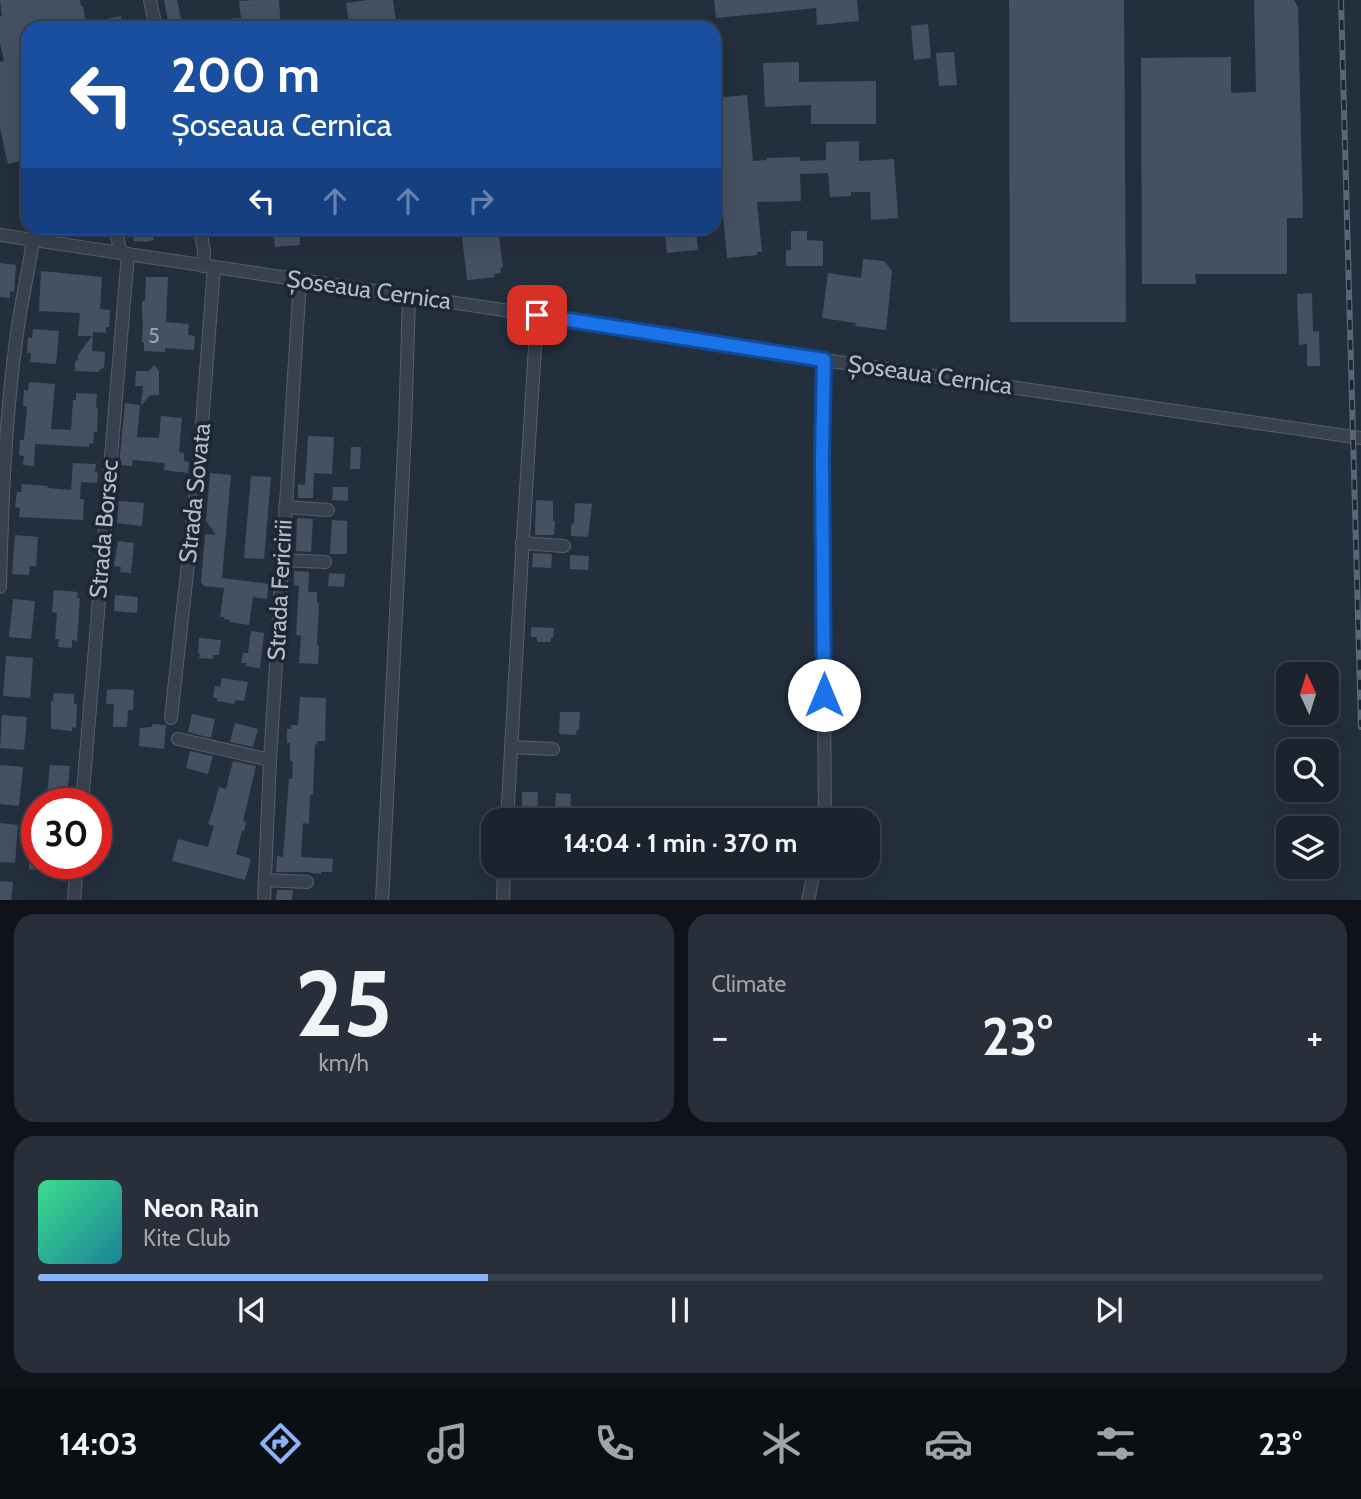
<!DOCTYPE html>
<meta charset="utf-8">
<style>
body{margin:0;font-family:Cabin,sans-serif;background:#282f3a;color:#f1f3f6;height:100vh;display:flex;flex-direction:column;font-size:26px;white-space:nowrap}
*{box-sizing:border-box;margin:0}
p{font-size:23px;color:#a0a4aa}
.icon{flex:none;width:38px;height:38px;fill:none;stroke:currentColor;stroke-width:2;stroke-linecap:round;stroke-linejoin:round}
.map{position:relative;height:900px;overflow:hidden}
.panel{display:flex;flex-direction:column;gap:14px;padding:14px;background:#0f1319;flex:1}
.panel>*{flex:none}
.hud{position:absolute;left:21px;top:21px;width:700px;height:214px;border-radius:21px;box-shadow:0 7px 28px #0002,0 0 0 2px #39404a;background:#1a4fa0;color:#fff;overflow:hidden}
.needle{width:46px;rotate:356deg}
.fabs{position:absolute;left:1276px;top:662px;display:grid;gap:14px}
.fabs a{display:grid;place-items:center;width:63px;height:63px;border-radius:14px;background:#1b232e;box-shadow:0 7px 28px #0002,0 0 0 2px #39404a;font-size:35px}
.speed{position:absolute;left:21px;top:788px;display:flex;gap:14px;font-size:35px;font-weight:700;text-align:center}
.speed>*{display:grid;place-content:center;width:91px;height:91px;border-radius:50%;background:#1b232e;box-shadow:0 7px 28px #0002,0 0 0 2px #39404a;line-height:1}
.speed .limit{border:10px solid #d22;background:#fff;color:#111}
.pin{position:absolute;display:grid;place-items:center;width:60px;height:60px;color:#fff;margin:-30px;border-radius:14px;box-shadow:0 4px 10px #0006}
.me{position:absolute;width:77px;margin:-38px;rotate:0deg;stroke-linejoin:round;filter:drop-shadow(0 0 5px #0008)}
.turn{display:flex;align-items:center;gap:24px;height:147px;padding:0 35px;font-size:32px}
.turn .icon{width:91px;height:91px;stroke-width:2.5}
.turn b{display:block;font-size:49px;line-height:60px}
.lanes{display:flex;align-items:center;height:66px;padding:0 35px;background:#0003;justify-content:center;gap:35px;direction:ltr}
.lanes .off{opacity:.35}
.big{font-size:52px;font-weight:700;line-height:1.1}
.panel .widget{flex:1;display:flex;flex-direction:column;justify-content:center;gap:10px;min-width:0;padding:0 24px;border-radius:21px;background:#282f3a}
.panel .dial{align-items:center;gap:0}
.dial b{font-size:91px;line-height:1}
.song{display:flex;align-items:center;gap:21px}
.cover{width:84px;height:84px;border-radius:10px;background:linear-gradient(135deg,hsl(150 70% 55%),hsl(190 70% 35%))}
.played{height:7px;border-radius:4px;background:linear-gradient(90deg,#8ab4f8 35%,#39404a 35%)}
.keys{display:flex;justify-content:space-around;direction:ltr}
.heat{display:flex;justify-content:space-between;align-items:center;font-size:38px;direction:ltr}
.panel .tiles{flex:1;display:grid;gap:14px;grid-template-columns:1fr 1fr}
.widget:last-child{grid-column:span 2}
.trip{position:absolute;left:481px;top:808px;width:399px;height:70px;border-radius:21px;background:#1b232e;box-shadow:0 7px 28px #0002,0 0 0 2px #39404a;font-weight:700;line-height:70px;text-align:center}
.tab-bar{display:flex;height:112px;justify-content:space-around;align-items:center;background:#0b0e12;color:#a0a4aa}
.tab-bar .icon{width:49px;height:49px}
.tab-bar .active{color:#8ab4f8}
.tab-bar b{font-size:32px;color:#f1f3f6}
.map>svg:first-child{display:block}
</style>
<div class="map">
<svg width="1361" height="901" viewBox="0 0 1361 901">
<rect width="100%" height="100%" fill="#242f3e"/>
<g fill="#455162">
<polygon points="0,0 80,0 81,6 83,6 86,23 54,28 23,28 28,51 28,159 8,164 0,128 0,62 4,61 0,43 0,16 2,16"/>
<polygon points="164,0 177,0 181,19 168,21"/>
<polygon points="255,0 279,0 281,28 201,28 201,21 241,18 239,1"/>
<polygon points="368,0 393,0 397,28 350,28 346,3"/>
<polygon points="714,0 857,0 859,21 817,25 816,8 716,18"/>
<polygon points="1009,0 1124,0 1126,322 1010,322"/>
<polygon points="1254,0 1294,0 1298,7 1303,218 1287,218 1287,274 1195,274 1196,284 1142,284 1141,58 1231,57 1231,93 1256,92"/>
<polygon points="121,16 124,28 83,28 83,24"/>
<polygon points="928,24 931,58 914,60 911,26"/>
<polygon points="954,52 957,85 939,86 936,53"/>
<polygon points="799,62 799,82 876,81 876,124 811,124 811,105 765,107 763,63"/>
<polygon points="747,95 753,161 767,160 766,158 800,157 800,161 826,160 826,142 859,141 859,161 894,159 898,218 871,220 870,192 851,192 851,196 830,197 828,173 800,174 801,201 757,202 762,252 757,252 757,255 727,258 714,116 714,98"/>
<polygon points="132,228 151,228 154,240 146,242 134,241"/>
<polygon points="273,228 299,228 300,245 275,247"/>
<polygon points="461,228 498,228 503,267 500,268 501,273 494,274 495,277 467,280"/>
<polygon points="664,228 696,228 698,250 667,253"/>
<polygon points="791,231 807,231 807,240 823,241 823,266 786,266 786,250 791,250"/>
<polygon points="863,259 884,261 892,271 886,330 855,326 856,323 822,318 828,273 861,278"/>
<polygon points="0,263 16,265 14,292 10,291 10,298 0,297"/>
<polygon points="41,271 102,277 100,309 110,310 109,327 106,327 106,333 93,332 92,351 105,352 104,368 99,370 99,372 75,371 75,361 78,360 78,355 92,336 78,336 80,313 39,311"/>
<polygon points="146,277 168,277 166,322 189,324 188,335 195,336 194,350 165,348 165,352 144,351 144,343 142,343 143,319 142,319 142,301 145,301"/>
<polygon points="1312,293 1313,332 1319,331 1320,366 1307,366 1307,344 1299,345 1297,294"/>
<polygon points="33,329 59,331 56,364 30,362 31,353 27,353 28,337 32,338"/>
<polygon points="154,365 159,371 159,395 150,395 141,406 143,386 135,386 136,371 149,371"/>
<polygon points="29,382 55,384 51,429 71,430 73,400 76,400 76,393 97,394 96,407 98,408 97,432 94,432 93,444 89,443 89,447 35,444 34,466 23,465 24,456 19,455 20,440 24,440 27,406 23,406 24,390 28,391"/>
<polygon points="125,403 140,405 137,437 159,438 161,416 182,418 179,452 184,453 184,461 189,462 188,473 164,470 165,463 133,460 132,466 119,465"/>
<polygon points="308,436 334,437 332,474 314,473 313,498 298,498 298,484 305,485"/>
<polygon points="351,447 361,447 360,469 350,469"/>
<polygon points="73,463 96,464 95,472 98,473 97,483 81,482 80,499 84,499 83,520 19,517 20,508 15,507 17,492 21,492 22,484 48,486 47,488 71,490"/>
<polygon points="210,473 231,475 222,578 269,584 267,599 253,597 249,625 230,622 230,620 224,619 224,617 220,617 224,588 204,586 201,582 205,534 216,535 206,521"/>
<polygon points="251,476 271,477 264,559 244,558"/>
<polygon points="333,487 348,487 348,501 332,500"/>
<polygon points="536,500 553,501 553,521 555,521 554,535 535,535"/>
<polygon points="119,501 144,503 142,526 117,523"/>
<polygon points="575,503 592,504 588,537 571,536 571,526 574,522"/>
<polygon points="297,518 313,519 311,552 296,551"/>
<polygon points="332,520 347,521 347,554 330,554"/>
<polygon points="15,535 38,537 36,566 30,566 29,575 12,574"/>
<polygon points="118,541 134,543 131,573 120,572 121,567 114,566"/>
<polygon points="533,553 552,554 551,568 532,567"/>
<polygon points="570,555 589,556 588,570 570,569"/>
<polygon points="294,571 309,572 308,592 317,592 317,602 319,603 317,646 319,646 318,664 299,663 301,636 296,635 299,586 294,585"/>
<polygon points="329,573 345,574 344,587 328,586"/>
<polygon points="54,590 78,592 77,598 80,598 77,641 72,640 72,648 58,647 59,639 55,639 57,613 52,612"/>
<polygon points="115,595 138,597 137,613 114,611"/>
<polygon points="13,599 35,601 31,639 9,637"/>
<polygon points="531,627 554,628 553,638 551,638 551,642 537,642 537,637 531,637"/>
<polygon points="251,631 264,633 260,668 245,666 246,663 241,663 243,653 248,653"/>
<polygon points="199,638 221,640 219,655 213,655 213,659 199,658 200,653 198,653"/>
<polygon points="6,656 33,658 30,698 3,696"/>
<polygon points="222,678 248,682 244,701 235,700 234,704 217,701 217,698 213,698 215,686 220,687"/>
<polygon points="115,689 134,690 133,710 128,710 127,727 113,727 114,704 106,704 107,690"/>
<polygon points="54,693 74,694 74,704 77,704 76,728 72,727 72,731 51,729 51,701 53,701"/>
<polygon points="300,697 326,698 325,741 317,741 317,745 315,744 313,795 310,795 309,824 303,823 301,857 333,859 332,872 321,872 321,874 311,873 311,872 276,872 277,856 283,857 289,779 292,779 293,762 290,761 290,743 287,743 287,729 291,729 291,725 298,725"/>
<polygon points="560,712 580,712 579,730 577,729 576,735 559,734"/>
<polygon points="192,714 215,719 211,738 188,732"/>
<polygon points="2,715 27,717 24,750 0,748"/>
<polygon points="235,723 258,729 253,747 230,742"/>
<polygon points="152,724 166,725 164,749 139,746 140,728 152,727"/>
<polygon points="190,751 213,756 208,774 186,768"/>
<polygon points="233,761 256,766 243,821 246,822 244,831 242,831 236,854 251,859 245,880 172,861 178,839 208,847 214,826 208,824 212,813 219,787 226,789"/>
<polygon points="0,765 23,767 19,806 0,804"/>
<polygon points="50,765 70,766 68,786 63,786 61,803 39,803 40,794 47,794"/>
<polygon points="522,792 538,792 537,815 526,814 526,812 522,811"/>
<polygon points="556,793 571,794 570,816 560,816 560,813 556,813 556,809 555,809"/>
<polygon points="0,823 18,825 15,863 0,862"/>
<polygon points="29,863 60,863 60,872 29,869"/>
<polygon points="0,881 13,882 11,900 0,900"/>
<polygon points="277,890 293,890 292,900 276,900"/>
</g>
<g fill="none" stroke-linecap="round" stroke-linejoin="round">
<defs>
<g id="minor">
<polyline points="150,0 156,28"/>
<polyline points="115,228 121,253"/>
<polyline points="200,228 204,251 203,266"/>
<polyline points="0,235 537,315 824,360 1361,438"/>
<polyline points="824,360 822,457 825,821"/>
<polyline points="285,507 328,510"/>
<polyline points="522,543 564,546"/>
<polyline points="282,560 325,562"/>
<path d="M0 587C2 504 5 422 16 341 20 307 28 274 33 241"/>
<polyline points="171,718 199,464 214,267"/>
<polyline points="178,739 270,760"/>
<polyline points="511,747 553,749"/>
<polyline points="82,803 128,254"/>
<polyline points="507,821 522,554 537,315"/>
<polyline points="265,880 307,882"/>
<polyline points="74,901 77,863"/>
<polyline points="264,901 270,760 300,280"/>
<polyline points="382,901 405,430 409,296"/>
<polyline points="503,901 504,866"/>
<polyline points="808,901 815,866"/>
</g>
</defs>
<use href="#minor" stroke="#565f6c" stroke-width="14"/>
<use href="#minor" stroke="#38414e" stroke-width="12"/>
<defs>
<polyline id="rail" points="1341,0 1361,727"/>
</defs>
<use href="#rail" stroke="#5a6575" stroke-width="6"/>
<use href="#rail" stroke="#1d2633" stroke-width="3.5" stroke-dasharray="10" stroke-linecap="butt"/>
</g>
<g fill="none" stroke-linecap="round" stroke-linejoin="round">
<defs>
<polyline id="route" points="537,315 824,360 822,457 824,695"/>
</defs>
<use href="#route" stroke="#114b97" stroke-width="18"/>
<use href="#route" stroke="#1a73e8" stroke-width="12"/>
</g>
<g text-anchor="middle" stroke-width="7" stroke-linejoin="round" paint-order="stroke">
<g font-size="21" fill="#98a1af">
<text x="154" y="343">5</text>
</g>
<g font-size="24" fill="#b4bcc9" stroke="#1d2633">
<text transform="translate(369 290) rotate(8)" y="8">Șoseaua Cernica</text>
<text transform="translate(930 375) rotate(8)" y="8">Șoseaua Cernica</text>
<text transform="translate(195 493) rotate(-84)" y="8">Strada Sovata</text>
<text transform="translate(104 529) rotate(-85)" y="8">Strada Borsec</text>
<text transform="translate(280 590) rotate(-87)" y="8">Strada Fericirii</text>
</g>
</g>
</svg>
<div class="fabs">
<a><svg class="needle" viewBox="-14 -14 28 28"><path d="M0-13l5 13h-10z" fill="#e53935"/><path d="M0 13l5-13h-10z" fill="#a0a4aa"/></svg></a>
<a><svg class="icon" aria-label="search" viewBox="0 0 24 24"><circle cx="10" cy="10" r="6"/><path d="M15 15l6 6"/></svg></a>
<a><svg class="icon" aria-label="layers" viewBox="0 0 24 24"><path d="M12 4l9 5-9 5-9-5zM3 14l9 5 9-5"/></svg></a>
</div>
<div class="speed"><div class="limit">30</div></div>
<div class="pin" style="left:537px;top:315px;background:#d93025"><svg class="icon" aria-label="arrive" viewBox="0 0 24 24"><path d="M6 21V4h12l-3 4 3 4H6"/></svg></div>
<svg class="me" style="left:824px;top:695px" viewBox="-20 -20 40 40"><circle r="19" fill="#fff"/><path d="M0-13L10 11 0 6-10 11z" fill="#1a73e8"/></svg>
<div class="trip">14:04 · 1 min · 370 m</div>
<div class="hud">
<div class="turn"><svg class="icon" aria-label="left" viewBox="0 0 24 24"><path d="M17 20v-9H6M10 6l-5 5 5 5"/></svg><div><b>200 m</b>Șoseaua Cernica</div></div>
<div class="lanes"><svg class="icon" aria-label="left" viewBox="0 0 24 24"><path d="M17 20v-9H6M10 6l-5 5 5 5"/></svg><svg class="icon off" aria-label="ahead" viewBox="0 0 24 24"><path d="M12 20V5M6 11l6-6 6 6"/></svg><svg class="icon off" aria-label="ahead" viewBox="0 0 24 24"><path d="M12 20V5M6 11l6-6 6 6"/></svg><svg class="icon off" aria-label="right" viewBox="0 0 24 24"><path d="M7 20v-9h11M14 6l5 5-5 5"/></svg></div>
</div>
</div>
<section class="panel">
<div class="tiles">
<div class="widget dial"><b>25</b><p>km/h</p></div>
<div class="widget"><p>Climate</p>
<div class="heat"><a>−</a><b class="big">23°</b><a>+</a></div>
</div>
<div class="widget">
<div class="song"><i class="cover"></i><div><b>Neon Rain</b><p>Kite Club</p></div></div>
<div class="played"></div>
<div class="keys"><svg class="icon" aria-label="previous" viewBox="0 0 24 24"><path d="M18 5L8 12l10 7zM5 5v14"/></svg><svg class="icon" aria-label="pause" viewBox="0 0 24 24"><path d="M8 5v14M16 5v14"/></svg><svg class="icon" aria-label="next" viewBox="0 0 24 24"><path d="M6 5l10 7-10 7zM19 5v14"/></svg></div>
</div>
</div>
</section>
<nav class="tab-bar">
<b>14:03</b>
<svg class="icon active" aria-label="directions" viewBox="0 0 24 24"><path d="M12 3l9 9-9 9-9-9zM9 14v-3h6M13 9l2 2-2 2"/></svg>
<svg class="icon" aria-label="music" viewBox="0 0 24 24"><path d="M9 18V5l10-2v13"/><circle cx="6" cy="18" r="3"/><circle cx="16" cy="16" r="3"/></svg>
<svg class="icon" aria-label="phone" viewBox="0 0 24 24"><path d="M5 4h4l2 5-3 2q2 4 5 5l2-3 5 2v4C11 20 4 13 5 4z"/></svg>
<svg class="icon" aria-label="climate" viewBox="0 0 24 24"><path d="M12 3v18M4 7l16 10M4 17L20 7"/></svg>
<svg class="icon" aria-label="car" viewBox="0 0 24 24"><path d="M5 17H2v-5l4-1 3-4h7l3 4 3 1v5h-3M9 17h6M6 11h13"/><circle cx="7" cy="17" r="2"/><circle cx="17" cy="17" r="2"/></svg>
<svg class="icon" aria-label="filters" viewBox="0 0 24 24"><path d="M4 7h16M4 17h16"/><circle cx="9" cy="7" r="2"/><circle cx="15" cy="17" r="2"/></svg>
<b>23°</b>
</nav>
